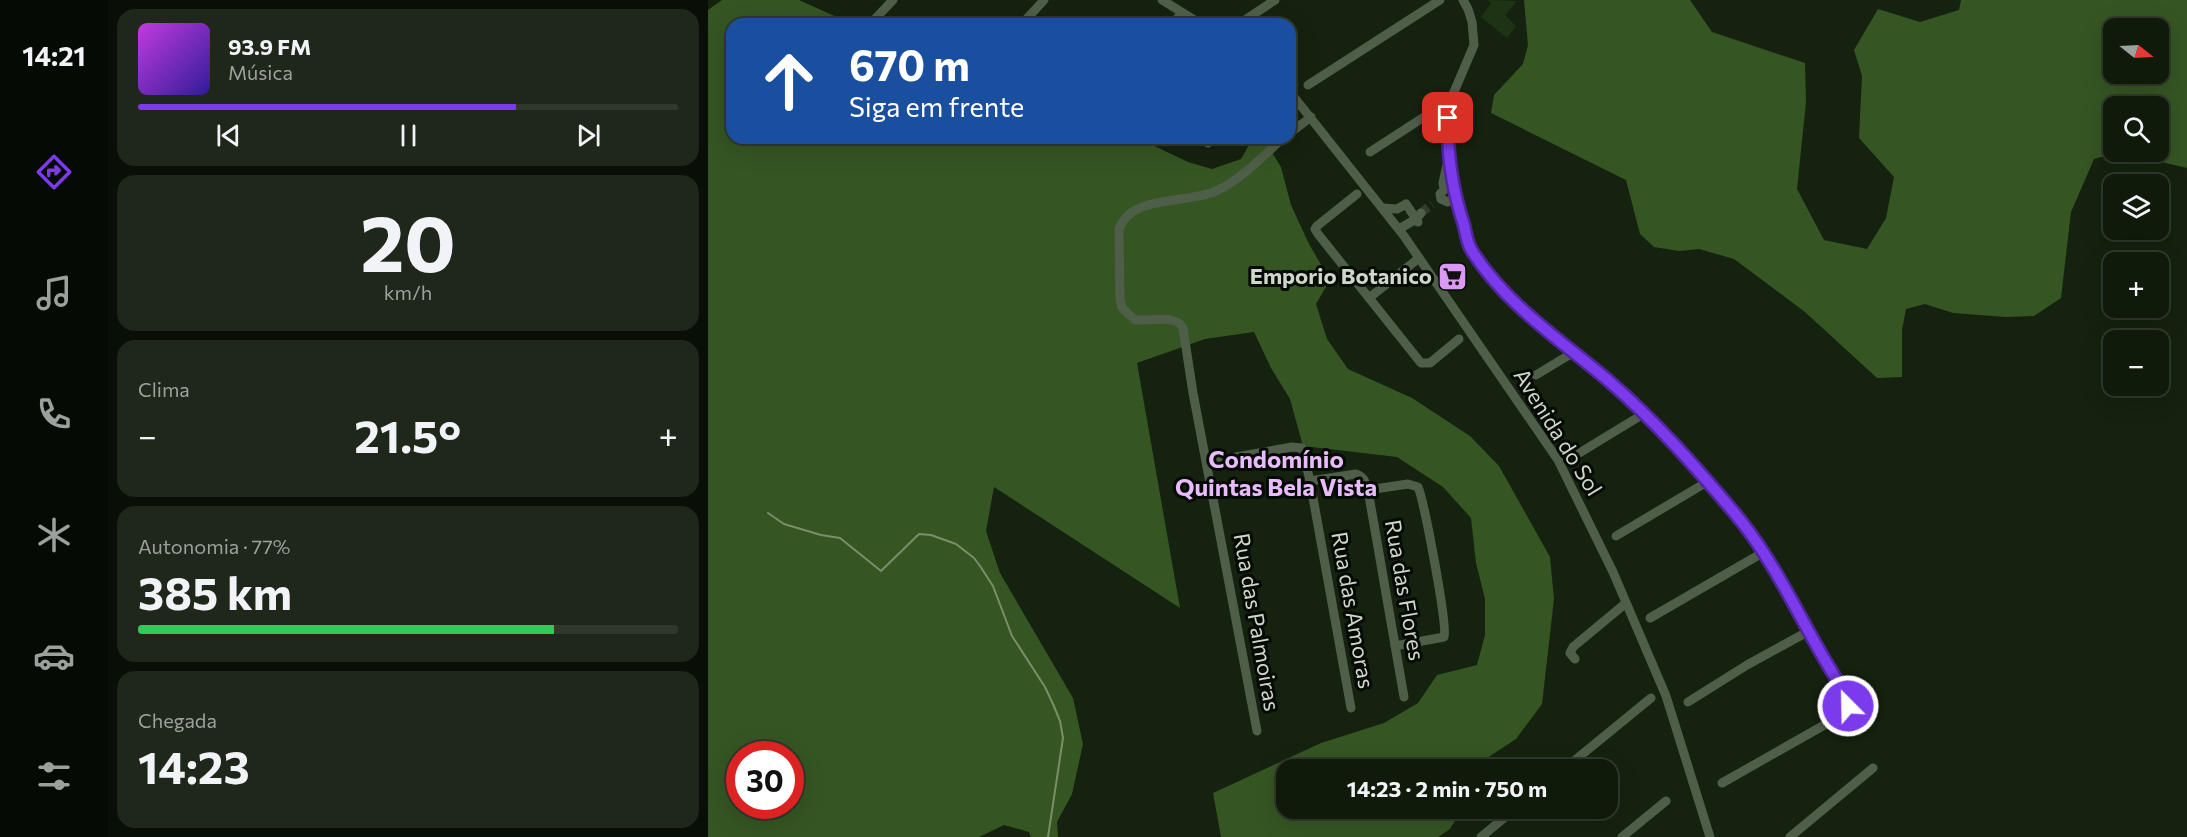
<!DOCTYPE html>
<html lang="pt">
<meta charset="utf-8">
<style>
body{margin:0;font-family:Commissioner,sans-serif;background:#1e2719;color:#f1f3f6;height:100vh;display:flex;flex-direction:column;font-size:22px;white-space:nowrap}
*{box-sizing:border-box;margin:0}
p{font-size:20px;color:#9ca19d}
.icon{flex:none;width:33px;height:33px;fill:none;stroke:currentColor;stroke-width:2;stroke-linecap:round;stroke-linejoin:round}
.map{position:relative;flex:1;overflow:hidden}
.details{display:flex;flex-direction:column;gap:9px;padding:9px;background:#090e06;width:600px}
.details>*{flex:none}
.guide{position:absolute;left:18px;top:18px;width:570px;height:126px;border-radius:18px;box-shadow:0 6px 24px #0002,0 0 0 2px #30382c;background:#1a4fa0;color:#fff;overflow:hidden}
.needle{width:39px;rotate:108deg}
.fabs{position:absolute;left:1395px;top:18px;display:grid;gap:12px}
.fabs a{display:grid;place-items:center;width:66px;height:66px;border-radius:12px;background:#101a0b;box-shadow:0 6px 24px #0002,0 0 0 2px #30382c;font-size:30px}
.speed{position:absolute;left:18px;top:741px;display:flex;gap:12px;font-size:30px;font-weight:700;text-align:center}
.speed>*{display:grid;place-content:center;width:78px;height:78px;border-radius:50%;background:#101a0b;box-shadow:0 6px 24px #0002,0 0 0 2px #30382c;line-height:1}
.speed .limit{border:9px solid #d22;background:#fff;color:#111}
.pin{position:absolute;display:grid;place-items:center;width:51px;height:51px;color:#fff;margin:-26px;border-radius:12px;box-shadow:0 3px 9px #0006}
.me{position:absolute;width:66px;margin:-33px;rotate:337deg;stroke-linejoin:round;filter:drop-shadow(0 0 4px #0008)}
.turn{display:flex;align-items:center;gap:21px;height:126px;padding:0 24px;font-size:27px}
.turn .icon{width:78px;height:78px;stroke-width:2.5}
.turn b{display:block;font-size:42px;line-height:51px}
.big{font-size:45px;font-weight:700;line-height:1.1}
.details .card{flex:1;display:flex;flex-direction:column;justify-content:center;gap:9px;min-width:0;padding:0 21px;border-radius:18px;background:#1e2719}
.details .dial{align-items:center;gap:0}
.dial b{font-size:78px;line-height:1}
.song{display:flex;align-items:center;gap:18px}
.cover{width:72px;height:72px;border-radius:9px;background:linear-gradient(135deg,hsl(290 70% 55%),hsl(250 70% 35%))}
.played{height:6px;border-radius:3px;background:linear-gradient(90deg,#7c3aed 70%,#30382c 70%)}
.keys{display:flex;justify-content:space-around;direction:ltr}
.heat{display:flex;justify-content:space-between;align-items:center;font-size:33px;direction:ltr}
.charge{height:9px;border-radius:4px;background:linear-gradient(90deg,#34c759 77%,#30382c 0)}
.trip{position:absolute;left:568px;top:759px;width:342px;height:60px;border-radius:18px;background:#101a0b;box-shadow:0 6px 24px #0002,0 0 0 2px #30382c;font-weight:700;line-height:60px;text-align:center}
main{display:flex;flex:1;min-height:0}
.tabs{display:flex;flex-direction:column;width:108px;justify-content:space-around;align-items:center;background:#060a04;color:#9ca19d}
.tabs .icon{width:42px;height:42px}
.tabs .selected{color:#7c3aed}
.tabs b{font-size:27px;color:#f1f3f6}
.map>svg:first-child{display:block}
</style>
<main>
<nav class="tabs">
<b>14:21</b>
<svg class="icon selected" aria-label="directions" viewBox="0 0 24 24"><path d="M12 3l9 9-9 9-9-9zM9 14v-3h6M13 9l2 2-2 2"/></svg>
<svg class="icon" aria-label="music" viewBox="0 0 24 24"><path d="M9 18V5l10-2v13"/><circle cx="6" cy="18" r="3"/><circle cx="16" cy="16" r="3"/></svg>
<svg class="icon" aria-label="phone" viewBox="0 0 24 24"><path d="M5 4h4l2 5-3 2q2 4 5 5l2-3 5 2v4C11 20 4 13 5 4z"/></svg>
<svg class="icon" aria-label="climate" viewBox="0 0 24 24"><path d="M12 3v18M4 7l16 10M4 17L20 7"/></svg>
<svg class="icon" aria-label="car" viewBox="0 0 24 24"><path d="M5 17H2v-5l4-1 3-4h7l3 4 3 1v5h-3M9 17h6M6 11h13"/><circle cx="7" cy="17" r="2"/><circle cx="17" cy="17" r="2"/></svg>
<svg class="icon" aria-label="filters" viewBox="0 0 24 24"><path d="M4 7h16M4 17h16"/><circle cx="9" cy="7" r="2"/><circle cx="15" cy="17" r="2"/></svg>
</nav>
<section class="details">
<div class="card">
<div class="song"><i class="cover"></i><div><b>93.9 FM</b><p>Música</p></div></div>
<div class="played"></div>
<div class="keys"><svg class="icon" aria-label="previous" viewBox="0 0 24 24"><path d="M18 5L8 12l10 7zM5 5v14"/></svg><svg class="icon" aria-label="pause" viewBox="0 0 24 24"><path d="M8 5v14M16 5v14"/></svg><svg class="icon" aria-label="next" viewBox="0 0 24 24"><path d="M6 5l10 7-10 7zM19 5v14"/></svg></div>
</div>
<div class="card dial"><b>20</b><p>km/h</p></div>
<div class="card"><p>Clima</p>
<div class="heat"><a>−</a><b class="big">21.5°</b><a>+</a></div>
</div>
<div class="card"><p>Autonomia · 77%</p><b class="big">385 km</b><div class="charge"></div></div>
<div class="card"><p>Chegada</p><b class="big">14:23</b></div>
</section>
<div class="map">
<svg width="1479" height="837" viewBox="0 0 1479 837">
<rect width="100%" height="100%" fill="#15220f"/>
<polygon fill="#1e3313" points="780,0 809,1 797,15 808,26 799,38 773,17 783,3"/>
<g fill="#355523" fill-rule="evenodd">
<path d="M14 0H91L144 24H24V138H415L436 141 480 162 504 169 533 159 545 138H555L573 167 583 205 601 244 622 280 608 304 619 339 640 369 704 398 762 436 791 466 842 557 846 599 834 704 808 739 776 760 766 769 579 770V808L754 809 742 829 730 837H513L505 793 613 743 676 723 710 703 729 675 769 665 777 635V599L768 563 763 518 735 487 689 457 595 446 582 399 563 368 546 332 497 339 429 363 472 608 286 487 278 531 292 573 365 698 375 744 364 794 349 822 350 837H323L321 832 296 825 271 837H0V10ZM32 754H82V806H32Z"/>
<path d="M816 0H982L1004 32 1097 63 1098 102 1089 189 1116 240 1159 249 1178 218 1186 177 1151 138 1154 76 1146 50 1170 9 1212 22 1251 10 1253 0H1479V168L1411 152 1386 159 1363 212 1353 298 1326 316 1297 317 1245 313 1217 304 1198 309 1194 330V377L1169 378 1097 312 1026 259 991 249 971 251 946 247 932 234 918 180 783 113 786 95 815 64 820 45ZM1406 28H1450V74H1406ZM1406 106H1450V152H1406Z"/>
</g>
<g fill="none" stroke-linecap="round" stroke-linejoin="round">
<polyline stroke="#769069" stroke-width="2" points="60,513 76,524 113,535 132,538 173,571 211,534 223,535 248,544 266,558 272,566 285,586 304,636 337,687 345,704 352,721 355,738 340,837"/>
<polyline stroke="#313d2b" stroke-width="9" stroke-dasharray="9 4.5" stroke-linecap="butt" points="713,213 724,204"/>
<g stroke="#4f5e49" stroke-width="9">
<polyline points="454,0 493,24"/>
<polyline points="167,19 185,0"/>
<polyline points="314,24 336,0"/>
<polyline points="464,24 474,13"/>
<polyline points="531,24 567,0"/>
<polyline points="600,85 732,0"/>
<polyline points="582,92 696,236 850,460 905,572 958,696 1002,837"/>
<polyline points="582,133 603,117"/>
<polyline points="500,143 504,138"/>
<polyline points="662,152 730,108 740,106"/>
<polyline points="741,163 747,192"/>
<polyline points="736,188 735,183 740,160 740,106 766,45 764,22 760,9 755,0"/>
<polyline points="649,194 609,226 607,229 610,234 713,363 722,363 751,339"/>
<path d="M747 194 746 198 740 202 733 199 732 194 739 187C749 189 748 202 750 211L764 250 795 291 813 308 937 413 974 452 1023 509 1043 534 1073 579 1136 691 1141 707 1134 715 1014 783"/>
<polyline points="675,208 689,209 698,204 710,222"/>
<polyline points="691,229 708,219 713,213"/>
<polyline points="661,298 711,258"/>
<polyline points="828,375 866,352"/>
<polyline points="868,455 937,413"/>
<polyline points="500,462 584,447 594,448 602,481 643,708"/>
<path d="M602 481 648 474C656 476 657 482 660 490L696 697"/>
<path d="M660 490 700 484 710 487C716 501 740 626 736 637L687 646"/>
<polyline points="908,536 999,482"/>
<polyline points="942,618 1056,552"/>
<polyline points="867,659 862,653 865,647 918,603"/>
<polyline points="980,702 1039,665 1101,631"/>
<path d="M549 731 485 393 475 328C468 314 441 321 427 320L414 308 412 299 411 229C424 193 482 205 510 190 535 178 555 156 575 138"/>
<polyline points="855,770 943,698"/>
<polyline points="773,837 808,808"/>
<polyline points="914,837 958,801"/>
<polyline points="1082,837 1165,768"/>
</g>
</g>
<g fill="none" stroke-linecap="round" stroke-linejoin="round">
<defs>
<path id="route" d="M740 118C739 157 744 189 756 225 758 234 759 243 764 251 798 305 854 341 902 382 947 421 986 465 1024 510 1072 566 1096 631 1136 691L1140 706"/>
</defs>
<use href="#route" stroke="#51269a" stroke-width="15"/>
<use href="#route" stroke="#7c3aed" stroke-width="10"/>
</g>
<defs>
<symbol id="supermarket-square" viewBox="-11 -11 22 22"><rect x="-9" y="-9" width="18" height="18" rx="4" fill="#db99f5" stroke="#050a04"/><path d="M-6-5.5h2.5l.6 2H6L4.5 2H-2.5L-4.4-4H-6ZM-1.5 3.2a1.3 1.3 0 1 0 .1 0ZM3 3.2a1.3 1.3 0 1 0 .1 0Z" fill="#111"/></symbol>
</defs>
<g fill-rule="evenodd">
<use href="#supermarket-square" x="728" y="260" width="33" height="33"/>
</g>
<g text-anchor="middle" stroke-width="6" stroke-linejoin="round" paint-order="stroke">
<g font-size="22" font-weight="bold" fill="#ced7ca" stroke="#050a04" text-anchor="end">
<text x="724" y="284">Emporio Botanico</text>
</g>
<g font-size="22" fill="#ced7ca" stroke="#050a04">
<text transform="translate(850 432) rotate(58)" y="8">Avenida do Sol</text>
<text transform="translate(697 590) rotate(80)" y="8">Rua das Flores</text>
<text transform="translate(645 610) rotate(80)" y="8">Rua das Amoras</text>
<text transform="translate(549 622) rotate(80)" y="8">Rua das Palmoiras</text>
</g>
<g font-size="24" font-weight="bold" fill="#e8bbfb" stroke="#050a04">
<text x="568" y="468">Condomínio<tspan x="568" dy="28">Quintas Bela Vista</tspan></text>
</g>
</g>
</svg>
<div class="fabs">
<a><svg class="needle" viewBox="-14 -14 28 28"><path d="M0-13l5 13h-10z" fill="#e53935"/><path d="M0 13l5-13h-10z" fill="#9ca19d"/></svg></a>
<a><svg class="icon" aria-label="search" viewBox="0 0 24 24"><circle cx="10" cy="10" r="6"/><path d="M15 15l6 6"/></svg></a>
<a><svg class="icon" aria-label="layers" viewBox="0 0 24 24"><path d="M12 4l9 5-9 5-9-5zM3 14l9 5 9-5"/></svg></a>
<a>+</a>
<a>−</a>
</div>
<div class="speed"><div class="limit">30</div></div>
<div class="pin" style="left:740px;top:118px;background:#d93025"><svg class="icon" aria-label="arrive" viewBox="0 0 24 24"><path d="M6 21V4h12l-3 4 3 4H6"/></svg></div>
<svg class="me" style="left:1140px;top:706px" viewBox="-20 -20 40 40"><circle r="17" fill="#7c3aed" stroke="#fff" stroke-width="3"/><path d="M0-11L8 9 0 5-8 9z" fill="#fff"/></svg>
<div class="trip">14:23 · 2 min · 750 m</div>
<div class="guide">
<div class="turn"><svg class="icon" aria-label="ahead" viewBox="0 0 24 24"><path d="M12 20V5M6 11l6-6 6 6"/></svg><div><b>670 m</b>Siga em frente</div></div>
</div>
</div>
</main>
